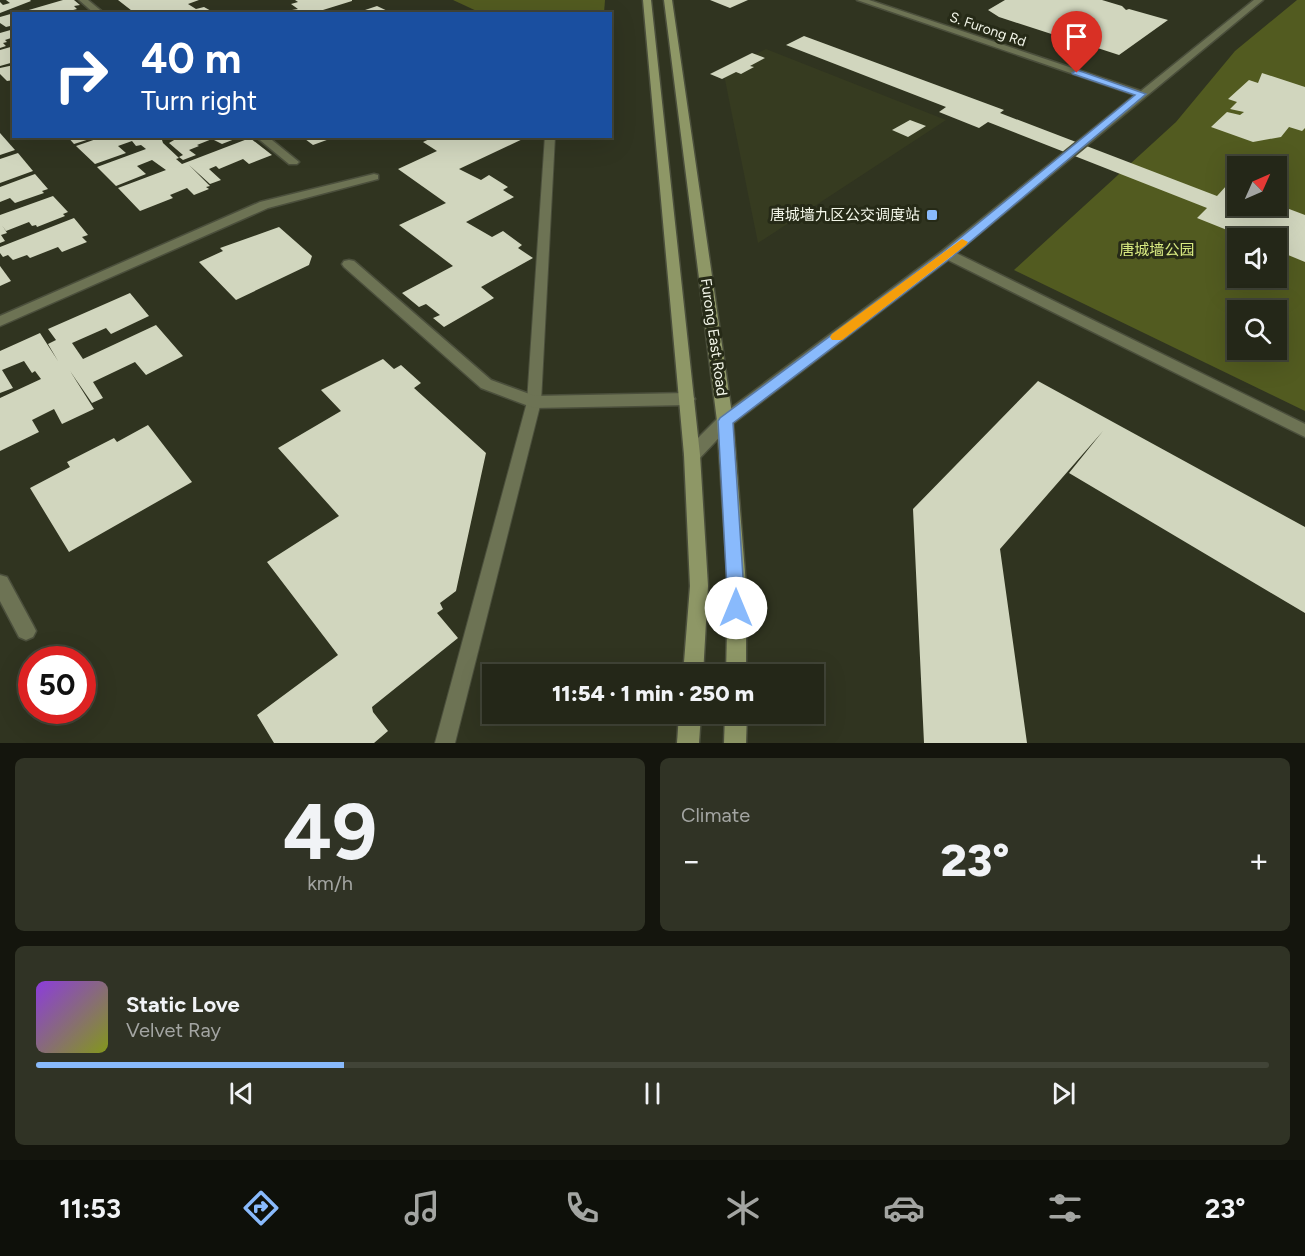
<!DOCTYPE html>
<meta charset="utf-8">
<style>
body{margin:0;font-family:Figtree,"Noto Sans SC",sans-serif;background:#303325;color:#f1f3f6;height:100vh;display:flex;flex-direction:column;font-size:22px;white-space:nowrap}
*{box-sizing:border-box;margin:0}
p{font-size:20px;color:#a3a5a2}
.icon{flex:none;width:33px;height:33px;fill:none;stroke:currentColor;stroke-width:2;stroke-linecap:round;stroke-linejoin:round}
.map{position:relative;height:743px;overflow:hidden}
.drawer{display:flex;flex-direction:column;gap:15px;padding:15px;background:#14150d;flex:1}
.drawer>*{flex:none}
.hud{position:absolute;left:12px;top:12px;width:600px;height:126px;border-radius:0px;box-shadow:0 6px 24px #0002,0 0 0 2px #414437;background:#1a4fa0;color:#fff;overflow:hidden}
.needle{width:39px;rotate:45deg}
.tools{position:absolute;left:1227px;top:156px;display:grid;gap:12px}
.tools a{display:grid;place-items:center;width:60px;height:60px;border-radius:0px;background:#242718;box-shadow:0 6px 24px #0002,0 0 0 2px #414437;font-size:30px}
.speed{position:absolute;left:18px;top:646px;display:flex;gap:12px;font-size:30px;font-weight:700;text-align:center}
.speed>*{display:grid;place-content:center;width:78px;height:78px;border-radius:50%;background:#242718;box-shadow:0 6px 24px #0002,0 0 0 2px #414437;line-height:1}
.speed .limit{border:9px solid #d22;background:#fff;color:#111}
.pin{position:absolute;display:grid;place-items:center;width:51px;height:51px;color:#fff;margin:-62px -26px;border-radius:50% 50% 50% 0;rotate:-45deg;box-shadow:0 0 6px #0007}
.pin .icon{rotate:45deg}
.me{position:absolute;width:66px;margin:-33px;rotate:0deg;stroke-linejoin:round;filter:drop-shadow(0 0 4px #0008)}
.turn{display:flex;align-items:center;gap:21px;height:126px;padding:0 30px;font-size:27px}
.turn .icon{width:78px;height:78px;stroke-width:2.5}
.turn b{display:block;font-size:42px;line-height:51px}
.big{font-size:45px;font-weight:800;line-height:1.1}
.drawer .tile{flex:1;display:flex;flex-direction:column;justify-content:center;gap:9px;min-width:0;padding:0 21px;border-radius:9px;background:#303325}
.drawer .dial{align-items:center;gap:0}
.dial b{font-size:78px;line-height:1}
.song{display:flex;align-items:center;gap:18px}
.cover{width:72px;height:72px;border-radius:9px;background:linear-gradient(135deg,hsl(270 70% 55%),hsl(70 70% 35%))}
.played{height:6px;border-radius:3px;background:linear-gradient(90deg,#89bafc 25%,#414437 25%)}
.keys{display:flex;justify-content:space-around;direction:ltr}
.heat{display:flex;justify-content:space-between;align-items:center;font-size:33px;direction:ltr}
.drawer .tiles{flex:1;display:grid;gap:15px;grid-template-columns:1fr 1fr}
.tile:last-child{grid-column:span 2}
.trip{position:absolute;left:482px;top:664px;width:342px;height:60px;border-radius:0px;background:#242718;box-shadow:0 6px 24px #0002,0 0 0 2px #414437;font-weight:800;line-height:60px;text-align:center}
.tabs{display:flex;height:96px;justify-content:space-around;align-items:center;background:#0e100a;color:#a3a5a2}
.tabs .icon{width:42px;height:42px}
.tabs .current{color:#89bafc}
.tabs b{font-size:27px;color:#f1f3f6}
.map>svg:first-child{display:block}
</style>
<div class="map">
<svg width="1305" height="743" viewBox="0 0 1305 743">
<rect width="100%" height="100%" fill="#303420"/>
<polygon fill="#363b20" points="766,49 946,120 758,243 723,70"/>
<g fill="#525b20" fill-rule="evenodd">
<polygon points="453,0 605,0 604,13 481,13"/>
<path d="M1297 0H1305V411L1014 270 1176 122 1235 51ZM1238 166H1276V206H1238ZM1238 238H1276V278H1238ZM1238 310H1276V350H1238Z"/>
</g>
<g fill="#d1d6be">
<polygon points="6,0 30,0 31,1 0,13 0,2 3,5 10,3"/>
<polygon points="63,0 74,0 80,5 74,6 77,9 62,13 59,11 48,14 15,14"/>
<polygon points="118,0 199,0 188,4 196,9 204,7 213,12 136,14"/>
<polygon points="295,0 352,0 352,1 310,14 297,14 292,10 298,9 291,4 298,2"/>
<polygon points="710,0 748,0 730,8"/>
<polygon points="1005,0 1102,0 1122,6 1126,10 1129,9 1168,20 1119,55 1079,42 1082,40 1070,40 999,17 988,10"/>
<polygon points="377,6 394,14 356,14 356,13"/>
<polygon points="14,13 14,25 6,27 0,23 0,17"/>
<polygon points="14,29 14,37 5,40 7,42 3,43 6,46 0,48 0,33"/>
<polygon points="804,36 1004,110 1000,113 1217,196 1227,185 1238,189 1238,206 1276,204 1305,215 1305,262 1276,250 1276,238 1247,238 1197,218 1207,208 988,122 979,128 939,112 946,107 786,45"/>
<polygon points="14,46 14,62 0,66 0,50"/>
<polygon points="752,53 765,58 750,66 754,67 741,74 736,72 722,79 710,74"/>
<polygon points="14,65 14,80 7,81 0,74 0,68"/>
<polygon points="1262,73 1305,87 1305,128 1302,131 1289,127 1281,137 1253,142 1211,127 1227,112 1240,115 1244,112 1230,109 1237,102 1228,99 1249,80 1258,83"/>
<polygon points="910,120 926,126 908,137 892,130"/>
<polygon points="0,133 15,150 0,155"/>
<polygon points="67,136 96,136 96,137 74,144"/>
<polygon points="105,136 171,136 162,140 163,143 179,158 176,159 182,164 250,138 272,155 249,164 243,159 219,169 216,166 209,169 221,180 210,184 189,165 210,186 206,187 209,189 194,195 187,188 170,195 173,198 140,211 118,188 166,170 152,160 137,166 146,174 116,186 97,167 146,149 141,145 136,146 132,141 118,146 126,153 95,164 76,146"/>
<polygon points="181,136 240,136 240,137 222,144 212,139 197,145 199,146 189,150 196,155 183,160 179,157 183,155 169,143"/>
<polygon points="301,136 335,136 335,137 313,145"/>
<polygon points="436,136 529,136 459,169 481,180 489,175 508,187 503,190 514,197 466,222 492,237 503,231 522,245 518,248 533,258 481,287 494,298 444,327 433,318 440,315 426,304 419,307 402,293 453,266 399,225 446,203 398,169 437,151 423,142"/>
<polygon points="18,153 33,171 0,183 0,159"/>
<polygon points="35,174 48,189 42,191 44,193 15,203 10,198 0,202 0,187"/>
<polygon points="53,196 68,212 63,214 65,216 37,227 36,225 32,226 29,222 6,231 2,225 7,233 1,235 5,241 0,243 0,215"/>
<polygon points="74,218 88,235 82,237 87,242 62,252 58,247 30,258 27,255 13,260 8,255 3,257 0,253 0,247"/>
<polygon points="279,227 312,256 309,265 236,300 199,262 223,251 220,248"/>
<polygon points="0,266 11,281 0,286"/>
<polygon points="130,293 149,316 111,334 106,328 72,343 83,359 156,325 183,356 146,375 135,362 93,382 103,398 92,403 70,371 94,409 62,424 54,409 32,420 39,432 0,451 0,398 41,379 35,371 32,373 24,361 2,370 13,388 0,393 0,351 40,333 58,361 48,344 56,340 48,329"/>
<polygon points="383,359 394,369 401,365 421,383 414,388 486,453 456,591 440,603 443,609 437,613 458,638 372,707 373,712 388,731 374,743 274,743 257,715 338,655 267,562 339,516 278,448 341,411 321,390"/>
<polygon points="1038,381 1305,527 1305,613 1069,473 1103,431 1000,549 1027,743 924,743 913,509"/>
<polygon points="148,425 192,482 69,552 30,488 70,467 67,462 114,438 117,442"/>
</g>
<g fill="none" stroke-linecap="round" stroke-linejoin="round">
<defs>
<polygon id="service" points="545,136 555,136 541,402 455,743 435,743 527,402"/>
<g id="minor">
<polygon points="79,0 88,0 105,14 95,14"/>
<polygon points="857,0 869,0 1141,91 1254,0 1263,0 956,253 1305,424 1305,437 948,260 731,425 698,460 692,461 686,460 684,455 686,450 719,417 942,251 1135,95"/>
<polygon points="255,136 267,136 299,162 297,164 289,164"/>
<polygon points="374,174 378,175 378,179 268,208 0,326 0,316 260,202"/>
<polygon points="349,260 354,261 491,380 535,396 687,393 692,395 695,399 692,403 687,405 534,408 481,388 344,267 342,264 344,261"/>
<polygon points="0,575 7,577 33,625 36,631 33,637 26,640 19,637 0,601"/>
</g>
<g id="secondary">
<polygon points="643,0 651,0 700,455 708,586 703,675 683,675 690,586 684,455"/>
<polygon points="664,0 672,0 733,421 746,585 746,675 726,675 728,585 717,421"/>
<polygon points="679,714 701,714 699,743 677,743"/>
<polygon points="725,714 747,714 746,743 724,743"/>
</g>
</defs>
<use href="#service" stroke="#4b4f3c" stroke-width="2"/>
<use href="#minor" stroke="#4b4f3c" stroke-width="3"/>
<use href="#secondary" stroke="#4b4f3c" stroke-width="3"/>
<use href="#service" fill="#6d7354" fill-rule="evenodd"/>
<use href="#minor" fill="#6d7354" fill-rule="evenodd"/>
<use href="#secondary" fill="#8e9766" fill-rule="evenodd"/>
</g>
<polygon fill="#89bafc" stroke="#5979a4" stroke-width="1.5" points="1077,70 1146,94 952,257 733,423 745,608 743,613 736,615 730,613 728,608 718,421 720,418 943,252 1135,95 1073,74 1072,73"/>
<polygon fill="#f59e0b" points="962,239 968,242 966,245 842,340 832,340 830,337 832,334"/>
<rect fill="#89bafc" stroke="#262a17" stroke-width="2" x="926" y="209" width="12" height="12" rx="3"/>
<g text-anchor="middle" stroke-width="6" stroke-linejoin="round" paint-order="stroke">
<g font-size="14" fill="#f4f7ea" stroke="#262a17">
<text transform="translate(988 29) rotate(19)" y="5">S. Furong Rd</text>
</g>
<g font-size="15" fill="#f4f7ea" stroke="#262a17" text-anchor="end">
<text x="920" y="220">唐城墙九区公交调度站</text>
</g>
<g font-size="15" fill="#d9eb82" stroke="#262a17">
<text x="1157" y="255">唐城墙公园</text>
</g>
<g font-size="15" fill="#f4f7ea" stroke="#262a17">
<text transform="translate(714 337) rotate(82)" y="5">Furong East Road</text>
</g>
</g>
</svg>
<div class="tools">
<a><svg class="needle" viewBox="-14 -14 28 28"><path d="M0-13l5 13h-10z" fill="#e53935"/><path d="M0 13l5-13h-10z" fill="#a3a5a2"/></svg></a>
<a><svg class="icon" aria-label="sound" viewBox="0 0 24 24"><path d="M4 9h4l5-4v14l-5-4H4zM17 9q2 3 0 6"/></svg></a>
<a><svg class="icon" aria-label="search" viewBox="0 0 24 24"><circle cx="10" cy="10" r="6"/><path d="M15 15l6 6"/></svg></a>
</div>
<div class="speed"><div class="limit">50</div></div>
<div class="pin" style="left:1077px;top:73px;background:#d93025"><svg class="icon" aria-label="arrive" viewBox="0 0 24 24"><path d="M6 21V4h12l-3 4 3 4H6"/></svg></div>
<svg class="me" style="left:736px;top:608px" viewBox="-20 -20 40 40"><circle r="19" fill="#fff"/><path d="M0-13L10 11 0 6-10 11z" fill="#89bafc"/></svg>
<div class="trip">11:54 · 1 min · 250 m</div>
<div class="hud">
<div class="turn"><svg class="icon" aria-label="right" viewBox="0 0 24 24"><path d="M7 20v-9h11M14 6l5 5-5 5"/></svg><div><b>40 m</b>Turn right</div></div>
</div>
</div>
<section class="drawer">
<div class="tiles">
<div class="tile dial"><b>49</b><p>km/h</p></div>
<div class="tile"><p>Climate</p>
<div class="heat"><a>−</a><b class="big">23°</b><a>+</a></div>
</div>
<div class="tile">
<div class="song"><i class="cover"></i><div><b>Static Love</b><p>Velvet Ray</p></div></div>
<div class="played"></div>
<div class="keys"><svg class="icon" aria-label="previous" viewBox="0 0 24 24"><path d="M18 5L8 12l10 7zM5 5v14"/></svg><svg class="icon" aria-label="pause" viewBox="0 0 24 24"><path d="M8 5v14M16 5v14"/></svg><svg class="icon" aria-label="next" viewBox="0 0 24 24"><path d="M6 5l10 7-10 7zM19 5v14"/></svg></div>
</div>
</div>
</section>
<nav class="tabs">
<b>11:53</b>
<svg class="icon current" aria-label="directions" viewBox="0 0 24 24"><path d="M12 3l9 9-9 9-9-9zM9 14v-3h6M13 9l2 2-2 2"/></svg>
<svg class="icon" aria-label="music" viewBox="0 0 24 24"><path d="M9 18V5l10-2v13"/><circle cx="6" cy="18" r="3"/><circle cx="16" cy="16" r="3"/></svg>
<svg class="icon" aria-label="phone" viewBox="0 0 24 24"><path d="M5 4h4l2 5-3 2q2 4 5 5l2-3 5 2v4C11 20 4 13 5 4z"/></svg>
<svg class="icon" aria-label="climate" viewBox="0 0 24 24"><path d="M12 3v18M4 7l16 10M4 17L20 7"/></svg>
<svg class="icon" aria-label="car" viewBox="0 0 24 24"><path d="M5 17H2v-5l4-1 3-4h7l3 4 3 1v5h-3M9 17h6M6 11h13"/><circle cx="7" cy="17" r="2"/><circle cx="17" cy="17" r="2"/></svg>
<svg class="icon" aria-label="filters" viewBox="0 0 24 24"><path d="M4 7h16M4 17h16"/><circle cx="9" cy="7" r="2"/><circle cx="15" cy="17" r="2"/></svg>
<b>23°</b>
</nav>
